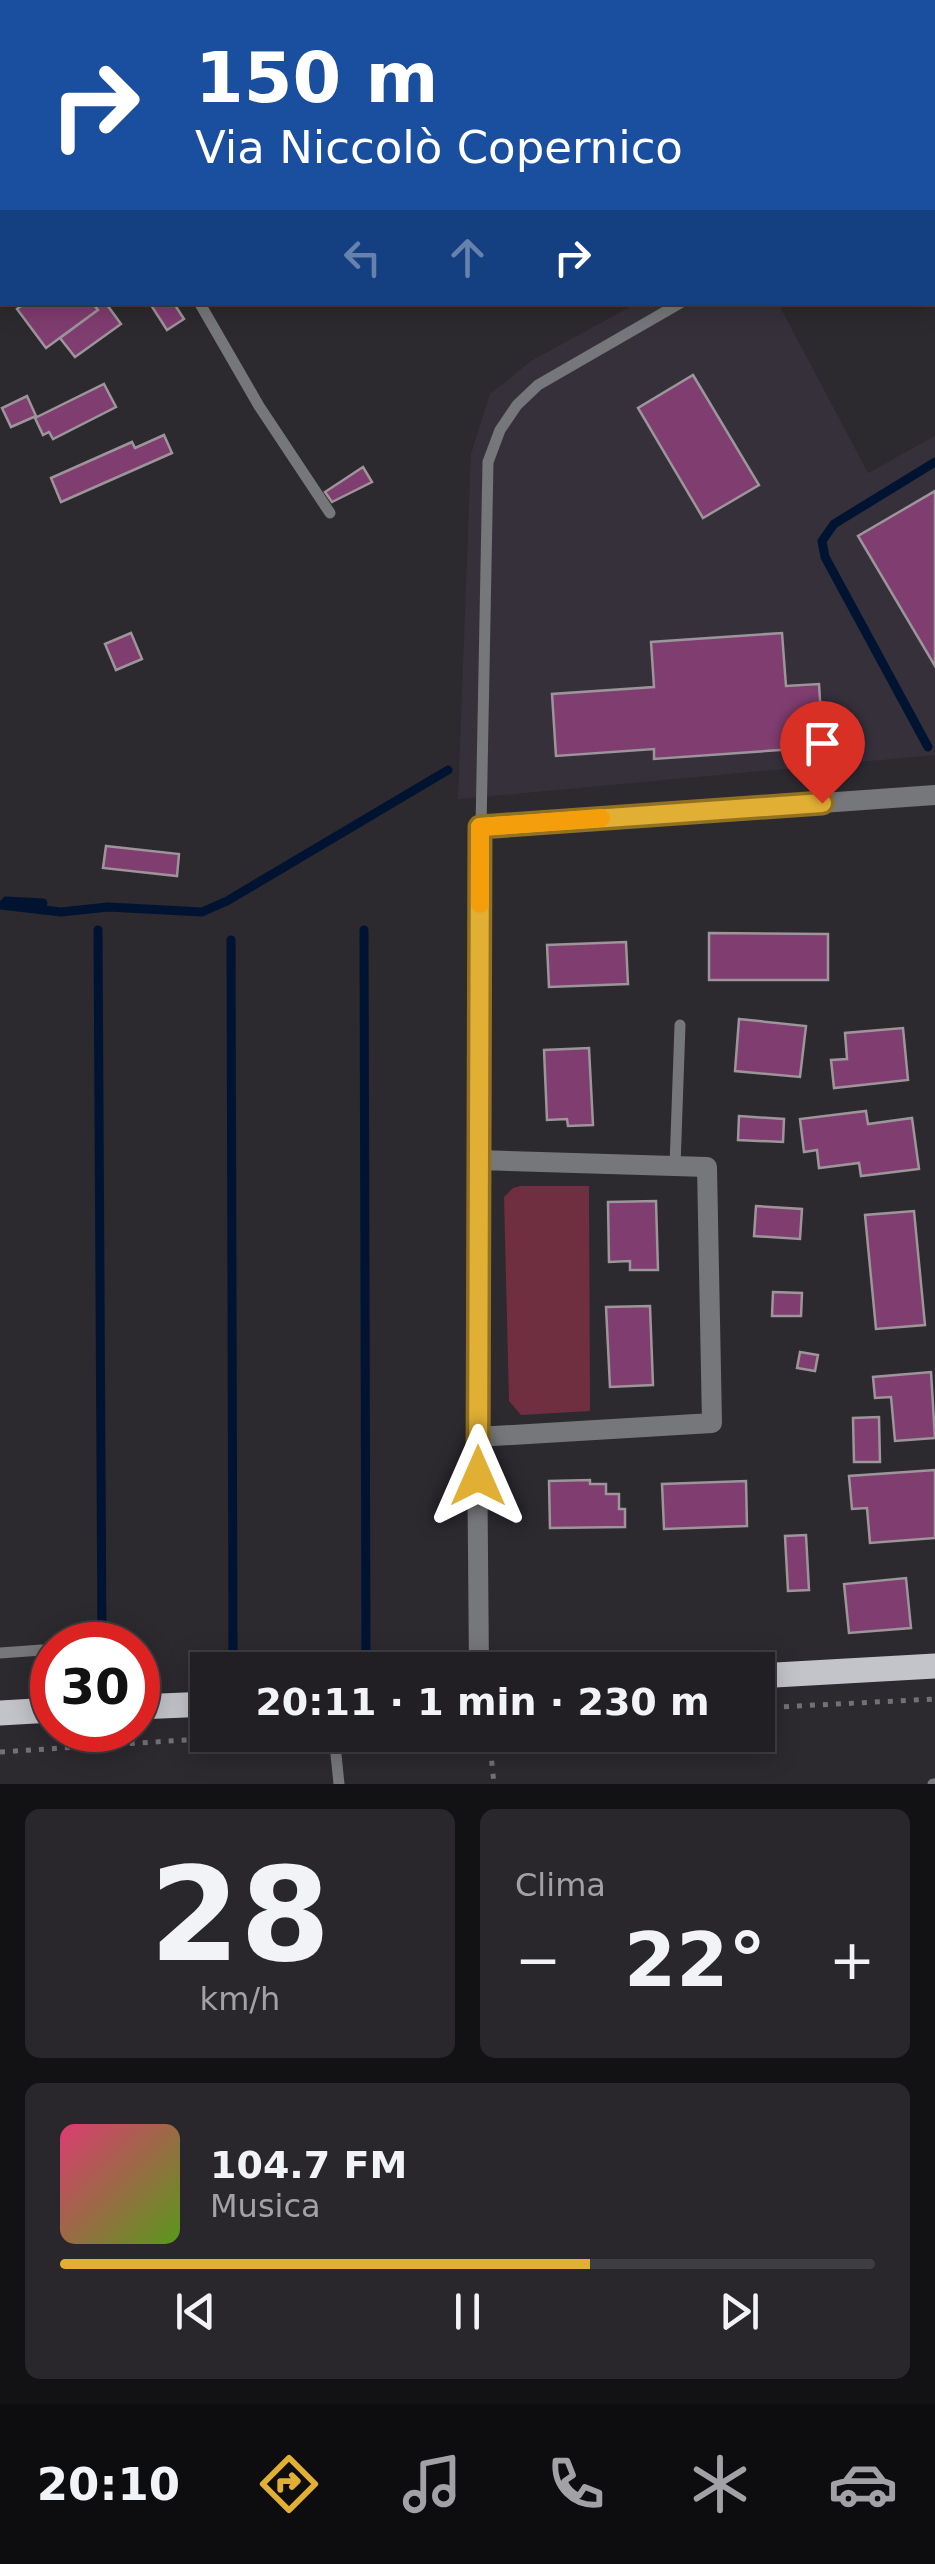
<!DOCTYPE html>
<html lang="it">
<meta charset="utf-8">
<style>
body{margin:0;font-family:"DejaVu Sans",sans-serif;background:#29272b;color:#f1f3f6;height:100vh;display:flex;flex-direction:column;font-size:38px;white-space:nowrap}
*{box-sizing:border-box;margin:0}
p{font-size:32px;color:#a2a2a6}
.icon{flex:none;width:55px;height:55px;fill:none;stroke:currentColor;stroke-width:2;stroke-linecap:round;stroke-linejoin:round}
.map{position:relative;height:1784px;overflow:hidden}
.side{display:flex;flex-direction:column;gap:25px;padding:25px;background:#121113;flex:1}
.side>*{flex:none}
.banner{position:absolute;left:0px;top:0px;width:935px;height:305px;box-shadow:0 5px 25px #0003,0 0 0 2px #3e3d41;background:#1a4fa0;color:#fff;overflow:hidden}
.speed{position:absolute;left:30px;top:1622px;display:flex;gap:20px;font-size:50px;font-weight:700;text-align:center}
.speed>*{display:grid;place-content:center;width:130px;height:130px;border-radius:50%;background:#211f23;box-shadow:0 5px 25px #0003,0 0 0 2px #3e3d41;line-height:1}
.speed .limit{border:15px solid #d22;background:#fff;color:#111}
.pin{position:absolute;display:grid;place-items:center;width:85px;height:85px;color:#fff;margin:-102px -42px;border-radius:50% 50% 50% 0;rotate:-45deg;box-shadow:0 0 10px #0007}
.pin .icon{rotate:45deg}
.me{position:absolute;width:110px;margin:-55px;rotate:0deg;stroke-linejoin:round;filter:drop-shadow(0 0 8px #0008)}
.turn{display:flex;align-items:center;gap:35px;height:210px;padding:0 30px;font-size:45px}
.turn .icon{width:130px;height:130px;stroke-width:2.5}
.turn b{display:block;font-size:70px;line-height:85px}
.lanes{display:flex;align-items:center;height:95px;padding:0 30px;background:#0003;justify-content:center;gap:50px;direction:ltr}
.lanes .off{opacity:.35}
.big{font-size:75px;font-weight:800;line-height:1.1}
.side .widget{flex:1;display:flex;flex-direction:column;justify-content:center;gap:15px;min-width:0;padding:0 35px;border-radius:15px;background:#29272b}
.side .dial{align-items:center;gap:0}
.dial b{font-size:130px;line-height:1}
.song{display:flex;align-items:center;gap:30px}
.cover{width:120px;height:120px;border-radius:15px;background:linear-gradient(135deg,hsl(340 70% 55%),hsl(90 70% 35%))}
.played{height:10px;border-radius:5px;background:linear-gradient(90deg,#e1af34 65%,#3e3d41 65%)}
.keys{display:flex;justify-content:space-around;direction:ltr}
.heat{display:flex;justify-content:space-between;align-items:center;font-size:55px;direction:ltr}
.side .tiles{flex:1;display:grid;gap:25px;grid-template-columns:1fr 1fr}
.widget:last-child{grid-column:span 2}
.trip{position:absolute;left:190px;top:1652px;width:585px;height:100px;border-radius:0px;background:#211f23;box-shadow:0 5px 25px #0003,0 0 0 2px #3e3d41;font-weight:800;line-height:100px;text-align:center}
.tabs{display:flex;height:160px;justify-content:space-around;align-items:center;background:#0d0c0e;color:#a2a2a6}
.tabs .icon{width:70px;height:70px}
.tabs .on{color:#e1af34}
.tabs b{font-size:45px;color:#f1f3f6}
.map>svg:first-child{display:block}
</style>
<div class="map">
<svg width="935" height="1784" viewBox="0 0 935 1784">
<rect width="100%" height="100%" fill="#2c292f"/>
<polygon fill="#36303b" points="637,303 778,303 868,473 935,436 935,755 458,799 471,454 490,394 531,361"/>
<polygon fill="#702e41" points="520,1186 589,1186 590,1411 521,1415 509,1401 504,1197 513,1188"/>
<g fill="none" stroke-linecap="round" stroke-linejoin="round">
<g stroke="#001432" stroke-width="9">
<polyline points="928,747 825,557 822,541 834,524 935,462"/>
<polyline points="6,901 43,903"/>
<polyline points="0,905 61,912 108,907 202,912 227,901 448,770"/>
<polyline points="98,930 102,1645"/>
<polyline points="364,930 366,1664"/>
<polyline points="231,940 233,1657"/>
</g>
</g>
<g fill="#803d70" stroke="#9c959a" stroke-width="2.5">
<polygon points="26,302 92,302 98,310 46,348 17,309"/>
<polygon points="105,302 121,324 75,357 60,338 98,310 93,303"/>
<polygon points="149,302 173,302 184,319 167,330"/>
<polygon points="693,375 759,485 703,518 638,408"/>
<polygon points="104,384 116,407 53,439 49,432 43,435 35,418"/>
<polygon points="27,396 36,416 11,427 2,408"/>
<polygon points="164,435 172,453 61,502 51,478 132,442 135,448"/>
<polygon points="363,467 372,482 332,502 325,492"/>
<polygon points="935,491 935,666 858,536"/>
<polygon points="131,633 142,659 116,670 105,644"/>
<polygon points="782,633 786,686 819,684 823,747 654,759 654,749 556,756 552,694 654,687 651,642"/>
<polygon points="106,846 179,854 177,876 103,868"/>
<polygon points="709,933 828,934 828,980 709,980"/>
<polygon points="626,942 628,984 549,987 547,945"/>
<polygon points="739,1019 806,1026 800,1077 735,1071"/>
<polygon points="903,1028 908,1080 834,1088 831,1060 847,1059 845,1033"/>
<polygon points="589,1048 593,1125 568,1126 567,1119 547,1120 544,1050"/>
<polygon points="866,1111 868,1124 912,1118 919,1169 861,1176 859,1163 819,1168 817,1150 804,1152 800,1119"/>
<polygon points="739,1116 784,1119 783,1142 738,1140"/>
<polygon points="656,1201 658,1270 630,1270 630,1261 609,1262 608,1202"/>
<polygon points="756,1206 802,1209 800,1239 754,1236"/>
<polygon points="914,1211 925,1325 876,1329 865,1215"/>
<polygon points="773,1292 802,1293 801,1316 772,1316"/>
<polygon points="650,1306 653,1385 610,1387 606,1307"/>
<polygon points="800,1352 818,1355 815,1371 797,1368"/>
<polygon points="931,1372 935,1438 895,1441 891,1397 875,1398 873,1377"/>
<polygon points="879,1417 880,1462 854,1462 853,1418"/>
<polygon points="935,1470 935,1538 870,1543 867,1508 852,1509 849,1476"/>
<polygon points="590,1480 590,1484 606,1484 606,1494 619,1494 619,1509 625,1509 625,1527 550,1528 549,1481"/>
<polygon points="746,1481 747,1526 664,1529 662,1484"/>
<polygon points="806,1535 809,1590 788,1591 785,1536"/>
<polygon points="906,1578 911,1628 849,1633 844,1584"/>
</g>
<g fill="none" stroke-linecap="round" stroke-linejoin="round">
<g stroke="#737076" stroke-width="5" stroke-dasharray="5 8" stroke-linecap="butt">
<polyline points="758,1708 935,1699"/>
<polyline points="489,1735 494,1784"/>
<polyline points="0,1752 262,1735"/>
</g>
<g stroke="#76777a" stroke-width="11">
<polyline points="199,302 259,406 330,513"/>
<polyline points="481,827 488,462 500,430 517,405 538,385 682,302"/>
<polyline points="675,1166 680,1025"/>
<polyline points="0,1653 42,1650 50,1710"/>
<polyline points="334,1735 339,1784"/>
<polyline points="933,1784 935,1784"/>
</g>
<g stroke="#76777a" stroke-width="20">
<polyline points="477,1437 712,1423 707,1167 479,1160"/>
<polyline points="479,1670 477,1437 481,827 935,795"/>
</g>
<g stroke="#c3c3ca" stroke-width="25">
<polyline points="758,1676 935,1666"/>
<polyline points="138,1707 208,1704"/>
<polyline points="0,1713 52,1710"/>
</g>
</g>
<g fill="none" stroke-linecap="round" stroke-linejoin="round">
<defs>
<polyline id="route" points="478,1476 480,827 822,803"/>
</defs>
<use href="#route" stroke="#927222" stroke-width="25"/>
<use href="#route" stroke="#e1af34" stroke-width="18"/>
<polyline stroke="#f59e0b" stroke-width="18" points="480,904 480,827 601,818"/>
</g>
</svg>
<div class="speed"><div class="limit">30</div></div>
<div class="pin" style="left:822px;top:803px;background:#d93025"><svg class="icon" aria-label="arrive" viewBox="0 0 24 24"><path d="M6 21V4h12l-3 4 3 4H6"/></svg></div>
<svg class="me" style="left:478px;top:1476px" viewBox="-20 -20 40 40"><path d="M0-17L14 15 0 8-14 15z" fill="#e1af34" stroke="#fff" stroke-width="4"/></svg>
<div class="trip">20:11 · 1 min · 230 m</div>
<div class="banner">
<div class="turn"><svg class="icon" aria-label="right" viewBox="0 0 24 24"><path d="M7 20v-9h11M14 6l5 5-5 5"/></svg><div><b>150 m</b>Via Niccolò Copernico</div></div>
<div class="lanes"><svg class="icon off" aria-label="left" viewBox="0 0 24 24"><path d="M17 20v-9H6M10 6l-5 5 5 5"/></svg><svg class="icon off" aria-label="ahead" viewBox="0 0 24 24"><path d="M12 20V5M6 11l6-6 6 6"/></svg><svg class="icon" aria-label="right" viewBox="0 0 24 24"><path d="M7 20v-9h11M14 6l5 5-5 5"/></svg></div>
</div>
</div>
<section class="side">
<div class="tiles">
<div class="widget dial"><b>28</b><p>km/h</p></div>
<div class="widget"><p>Clima</p>
<div class="heat"><a>−</a><b class="big">22°</b><a>+</a></div>
</div>
<div class="widget">
<div class="song"><i class="cover"></i><div><b>104.7 FM</b><p>Musica</p></div></div>
<div class="played"></div>
<div class="keys"><svg class="icon" aria-label="previous" viewBox="0 0 24 24"><path d="M18 5L8 12l10 7zM5 5v14"/></svg><svg class="icon" aria-label="pause" viewBox="0 0 24 24"><path d="M8 5v14M16 5v14"/></svg><svg class="icon" aria-label="next" viewBox="0 0 24 24"><path d="M6 5l10 7-10 7zM19 5v14"/></svg></div>
</div>
</div>
</section>
<nav class="tabs">
<b>20:10</b>
<svg class="icon on" aria-label="directions" viewBox="0 0 24 24"><path d="M12 3l9 9-9 9-9-9zM9 14v-3h6M13 9l2 2-2 2"/></svg>
<svg class="icon" aria-label="music" viewBox="0 0 24 24"><path d="M9 18V5l10-2v13"/><circle cx="6" cy="18" r="3"/><circle cx="16" cy="16" r="3"/></svg>
<svg class="icon" aria-label="phone" viewBox="0 0 24 24"><path d="M5 4h4l2 5-3 2q2 4 5 5l2-3 5 2v4C11 20 4 13 5 4z"/></svg>
<svg class="icon" aria-label="climate" viewBox="0 0 24 24"><path d="M12 3v18M4 7l16 10M4 17L20 7"/></svg>
<svg class="icon" aria-label="car" viewBox="0 0 24 24"><path d="M5 17H2v-5l4-1 3-4h7l3 4 3 1v5h-3M9 17h6M6 11h13"/><circle cx="7" cy="17" r="2"/><circle cx="17" cy="17" r="2"/></svg>
</nav>
